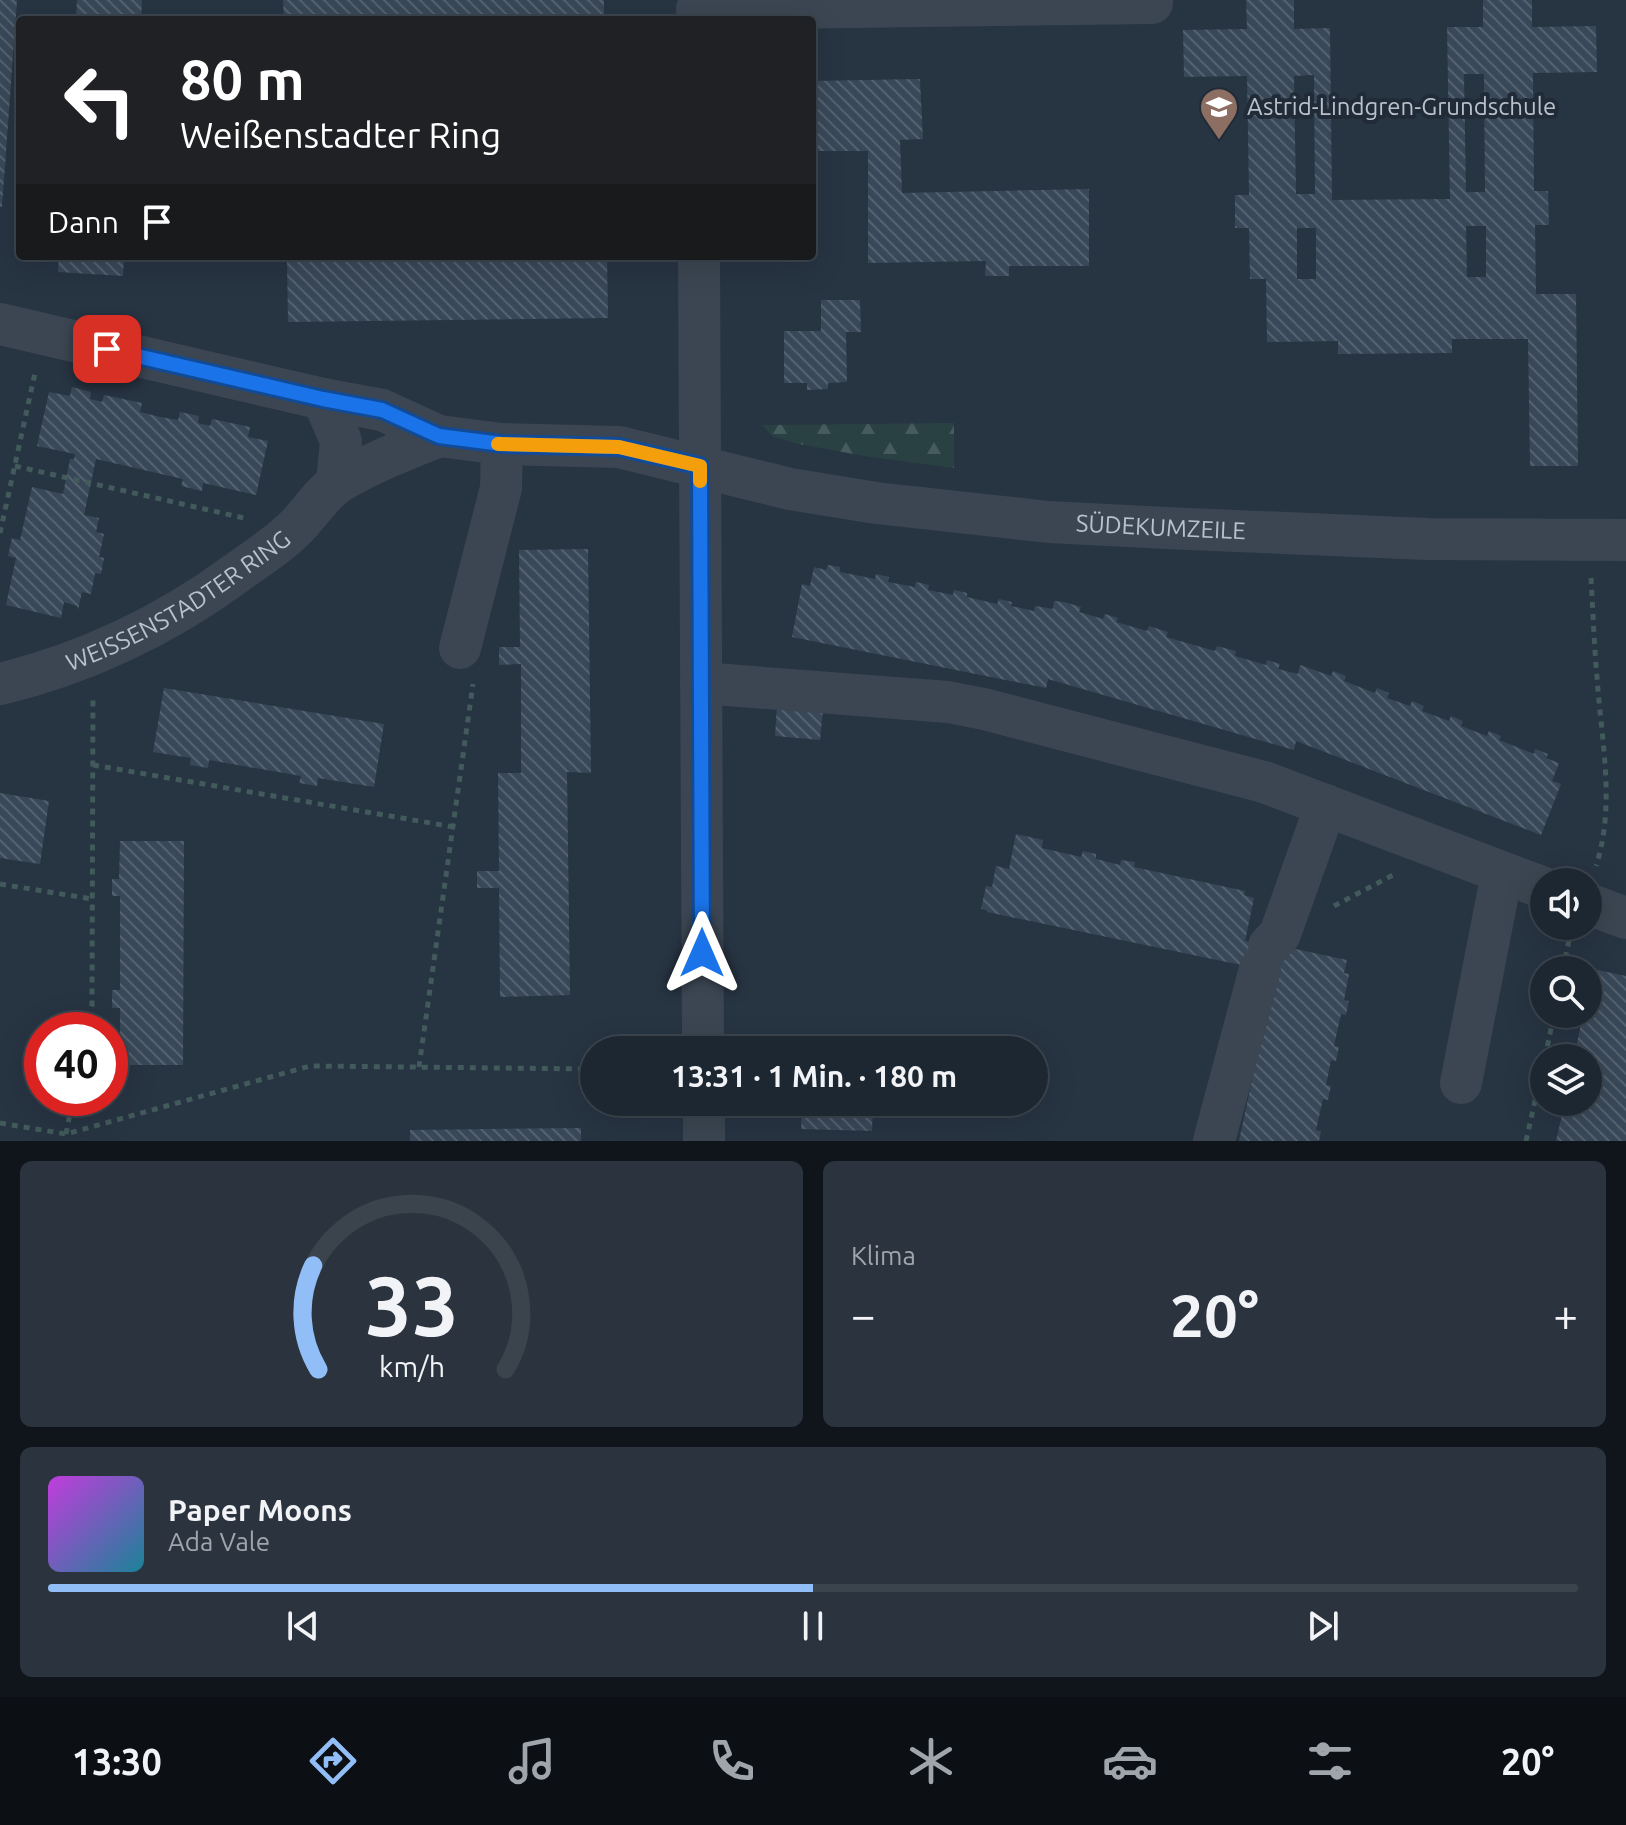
<!DOCTYPE html>
<html lang="de">
<meta charset="utf-8">
<style>
body{margin:0;font-family:Ubuntu,sans-serif;background:#2a333e;color:#f1f3f6;height:100vh;display:flex;flex-direction:column;font-size:30px;white-space:nowrap}
*{box-sizing:border-box;margin:0}
p{font-size:26px;color:#a0a5ac}
.icon{flex:none;width:44px;height:44px;fill:none;stroke:currentColor;stroke-width:2;stroke-linecap:round;stroke-linejoin:round}
.map{position:relative;height:1141px;overflow:hidden}
.panel{display:flex;flex-direction:column;gap:20px;padding:20px;background:#10151c;flex:1}
.panel>*{flex:none}
.hud{position:absolute;left:16px;top:16px;width:800px;height:244px;border-radius:8px;box-shadow:0 8px 32px #0002,0 0 0 2px #3b444d;background:#202124;color:#fff;overflow:hidden}
.buttons{position:absolute;left:1530px;top:868px;display:grid;gap:16px}
.buttons a{display:grid;place-items:center;width:72px;height:72px;border-radius:50%;background:#1d2732;box-shadow:0 8px 32px #0002,0 0 0 2px #3b444d;font-size:40px}
.speed{position:absolute;left:24px;top:1012px;display:flex;gap:16px;font-size:40px;font-weight:700;text-align:center}
.speed>*{display:grid;place-content:center;width:104px;height:104px;border-radius:50%;background:#1d2732;box-shadow:0 8px 32px #0002,0 0 0 2px #3b444d;line-height:1}
.speed .limit{border:12px solid #d22;background:#fff;color:#111}
.pin{position:absolute;display:grid;place-items:center;width:68px;height:68px;color:#fff;margin:-34px;border-radius:16px;box-shadow:0 4px 12px #0006}
.me{position:absolute;width:88px;margin:-44px;rotate:0deg;stroke-linejoin:round;filter:drop-shadow(0 0 6px #0008)}
.turn{display:flex;align-items:center;gap:28px;height:168px;padding:0 32px;font-size:36px}
.turn .icon{width:104px;height:104px;stroke-width:2.5}
.turn b{display:block;font-size:56px;line-height:68px}
.then{display:flex;align-items:center;height:76px;padding:0 32px;background:#0003;gap:16px;font-size:30px}
.big{font-size:60px;font-weight:700;line-height:1.1}
.panel .widget{flex:1;display:flex;flex-direction:column;justify-content:center;gap:12px;min-width:0;padding:0 28px;border-radius:12px;background:#2a333e}
.panel .dial{align-items:center;gap:0}
.dial svg{height:208px;overflow:visible;fill:none;stroke:#3b444d;stroke-width:7;stroke-linecap:round;text-anchor:middle}
.dial text{fill:#f1f3f6;stroke:none}
.song{display:flex;align-items:center;gap:24px}
.cover{width:96px;height:96px;border-radius:12px;background:linear-gradient(135deg,hsl(290 70% 55%),hsl(190 70% 35%))}
.played{height:8px;border-radius:4px;background:linear-gradient(90deg,#92bef7 50%,#3b444d 50%)}
.keys{display:flex;justify-content:space-around;direction:ltr}
.heat{display:flex;justify-content:space-between;align-items:center;font-size:44px;direction:ltr}
.panel .tiles{flex:1;display:grid;gap:20px;grid-template-columns:1fr 1fr}
.widget:last-child{grid-column:span 2}
.trip{position:absolute;left:580px;top:1036px;width:468px;height:80px;border-radius:40px;background:#1d2732;box-shadow:0 8px 32px #0002,0 0 0 2px #3b444d;font-weight:700;line-height:80px;text-align:center}
.tabs{display:flex;height:128px;justify-content:space-around;align-items:center;background:#0c1014;color:#a0a5ac}
.tabs .icon{width:56px;height:56px}
.tabs .on{color:#92bef7}
.tabs b{font-size:36px;color:#f1f3f6}
.map>svg:first-child{display:block}
</style>
<div class="map">
<svg width="1626" height="1141" viewBox="0 0 1626 1141">
<defs>
<pattern id="forest-firs" width="22" height="20" patternUnits="userSpaceOnUse" patternTransform="scale(2)"><rect width="22" height="20" fill="#294143"/><path d="M5 1l3.5 6h-7zM16 11l3.5 6h-7z" fill="#465b5d"/></pattern>
<pattern id="building-back-hatch" width="6" height="6" patternUnits="userSpaceOnUse" patternTransform="scale(2)"><rect width="6" height="6" fill="#394858"/><path d="M-1 5l2 2M0 0l6 6M5-1l2 2" fill="none" stroke="#54616f"/></pattern>
</defs>
<rect width="100%" height="100%" fill="#273442"/>
<polygon fill="url(#forest-firs)" points="954,423 954,468 864,456 794,443 772,436 762,425"/>
<g fill="url(#building-back-hatch)" fill-rule="evenodd">
<polygon points="0,0 17,0 2,207 0,207"/>
<polygon points="77,0 142,0 141,20 76,20"/>
<polygon points="283,0 604,0 604,20 284,20"/>
<path d="M1246 0H1294V29L1330 28 1332 200 1450 199 1447 27H1483V0H1532V27L1596 26 1597 72 1533 73 1534 191H1548L1549 225H1535L1536 294H1576L1578 466H1530L1528 339H1452V353L1338 354V341L1267 342 1266 279H1250L1249 228H1235V195H1249L1247 76 1184 77 1183 30 1247 29ZM1464 74H1484L1485 192H1466ZM1314 75 1315 194H1296L1294 76ZM1466 226H1486V277H1467ZM1297 228H1316V279H1297Z"/>
<polygon points="920,79 923,139 900,140 902,193 1089,189 1089,266 1009,266 1009,276 985,276 986,261 868,263 868,151 812,151 812,81"/>
<polygon points="59,256 124,256 123,276 58,272"/>
<polygon points="607,256 608,318 288,322 287,260"/>
<polygon points="821,300 860,300 861,332 846,332 847,382 828,383 828,389 807,390 807,383 784,383 784,331 821,331"/>
<polygon points="72,387 91,392 90,399 102,402 104,395 142,403 140,412 160,417 178,420 180,412 199,416 198,423 210,426 212,419 250,427 248,437 268,441 256,495 203,483 202,491 181,486 183,479 96,459 84,515 99,518 96,532 104,534 99,557 104,558 101,574 95,573 91,594 82,592 78,610 77,606 64,602 61,618 6,605 16,558 8,556 12,538 20,540 32,487 63,494 70,459 74,459 75,454 37,446 49,392 70,396"/>
<polygon points="588,549 591,773 567,772 570,995 500,997 499,888 477,888 477,871 499,871 498,773 521,773 521,664 499,665 499,647 520,647 519,550"/>
<polygon points="828,565 840,567 840,572 875,579 876,574 889,577 888,582 915,587 916,582 929,585 928,590 953,595 954,590 967,593 967,597 997,604 999,599 1012,602 1011,606 1034,611 1035,606 1053,609 1054,601 1064,602 1081,607 1079,612 1103,619 1105,614 1118,618 1116,622 1147,631 1149,626 1168,632 1166,637 1215,651 1217,646 1236,651 1235,656 1266,665 1267,660 1280,664 1278,669 1298,674 1300,665 1331,676 1333,671 1346,676 1344,681 1375,693 1377,688 1389,693 1387,698 1410,706 1412,701 1424,706 1422,711 1449,721 1451,716 1463,721 1461,726 1487,736 1489,731 1501,736 1499,740 1534,754 1535,749 1548,754 1546,758 1559,763 1552,781 1561,784 1541,835 1296,741 1294,750 1048,679 1046,688 792,637 802,584 810,586 814,567 826,570"/>
<polygon points="164,688 384,724 374,787 318,778 317,786 299,783 301,776 209,760 208,768 190,765 191,758 153,752"/>
<polygon points="777,705 823,709 820,740 775,736"/>
<polygon points="0,793 49,801 40,864 0,858"/>
<polygon points="1016,834 1043,840 1042,848 1081,857 1083,851 1096,854 1096,859 1120,865 1121,860 1135,862 1134,867 1245,891 1244,895 1254,898 1245,941 1280,949 1281,946 1347,960 1344,973 1349,974 1344,1000 1349,1001 1346,1015 1341,1014 1334,1046 1339,1047 1336,1061 1331,1060 1326,1085 1331,1086 1328,1100 1323,1099 1316,1130 1321,1131 1319,1141 1239,1141 1275,972 987,912 987,910 981,909 986,886 992,887 996,866 1009,869"/>
<polygon points="120,841 184,841 183,1065 120,1065 120,1008 112,1008 112,990 120,990 120,896 112,896 112,879 119,879"/>
<polygon points="1593,969 1626,976 1626,1141 1556,1141 1565,1102 1588,1102 1588,1058 1574,1058 1583,1014 1588,1014 1588,992"/>
<polygon points="802,1102 873,1102 872,1131 801,1129"/>
<polygon points="581,1128 581,1141 410,1141 410,1130"/>
</g>
<g fill="none" stroke-linecap="round" stroke-linejoin="round">
<g stroke="#425a5b" stroke-width="5" stroke-dasharray="6 6" stroke-linecap="butt">
<polyline points="15,466 244,518"/>
<polyline points="0,533 35,373"/>
<path d="M1591 578C1593 611 1594 644 1597 677 1601 739 1616 805 1596 866"/>
<polyline points="93,765 454,827"/>
<polyline points="0,884 92,899"/>
<polyline points="1334,906 1393,875"/>
<polyline points="1563,970 1569,940"/>
<polyline points="87,1030 92,1005 93,695"/>
<polyline points="1545,1058 1554,1014"/>
<polyline points="419,1067 473,684"/>
<polyline points="0,1123 66,1134 310,1066 594,1069"/>
<polyline points="66,1134 73,1098"/>
<polyline points="1526,1141 1544,1061"/>
</g>
<g stroke="#3b4652" stroke-width="42">
<polyline points="697,9 1152,3"/>
<polyline points="699,256 703,1050"/>
<path id="s1" d="M0 324 323 399 382 410 439 436 502 444 619 447 790 489 876 503 1049 522 1166 528 1427 539 1626 540"/>
<polyline points="323,399 341,441 337,483"/>
<polyline points="460,648 501,488 502,444"/>
<polyline points="701,683 948,702 984,709 1264,782 1544,888"/>
<path id="s2" d="M0 684C84 664 166 625 235 574 256 559 280 544 297 526 311 512 323 492 339 482 370 463 405 450 439 436"/>
<polyline points="1588,904 1626,918"/>
<polyline points="1269,946 1280,934 1326,805"/>
<polyline points="1461,1083 1502,873"/>
<polyline points="704,1102 704,1141"/>
<polyline points="1214,1141 1260,969"/>
</g>
</g>
<g fill="none" stroke-linecap="round" stroke-linejoin="round">
<defs>
<polyline id="route" points="107,349 323,399 382,410 439,436 502,444 619,447 700,466 702,953"/>
</defs>
<use href="#route" stroke="#114b97" stroke-width="20"/>
<use href="#route" stroke="#1a73e8" stroke-width="14"/>
<polyline stroke="#f59e0b" stroke-width="14" points="498,444 619,447 700,466 700,481"/>
</g>
<defs>
<symbol id="school-pin" viewBox="-11 -11 22 30"><path d="M0 17L-7.5 6A9.5 9.5 0 1 1 7.5 6Z" fill="#8d6e63" stroke="#202b37"/><path d="M0-5L7-2L0 1L-7-2ZM-4 1L0 2.5L4 1V4Q0 6-4 4Z" fill="#fff"/></symbol>
</defs>
<g fill-rule="evenodd">
<use href="#school-pin" x="1197" y="85" width="44" height="60"/>
</g>
<g text-anchor="middle" stroke-width="8" stroke-linejoin="round" paint-order="stroke">
<g font-size="24" fill="#b8c1cc" stroke="#202b37" text-anchor="start">
<text x="1247" y="115">Astrid-Lindgren-Grundschule</text>
</g>
<g font-size="24" fill="#b8c1cc" stroke="#202b37">
<text dy="8" stroke="none"><textPath href="#s1" startOffset="1184">SÜDEKUMZEILE</textPath></text>
<text dy="8" stroke="none"><textPath href="#s2" startOffset="198">WEISSENSTADTER RING</textPath></text>
</g>
</g>
</svg>
<div class="buttons">
<a><svg class="icon" aria-label="sound" viewBox="0 0 24 24"><path d="M4 9h4l5-4v14l-5-4H4zM17 9q2 3 0 6"/></svg></a>
<a><svg class="icon" aria-label="search" viewBox="0 0 24 24"><circle cx="10" cy="10" r="6"/><path d="M15 15l6 6"/></svg></a>
<a><svg class="icon" aria-label="layers" viewBox="0 0 24 24"><path d="M12 4l9 5-9 5-9-5zM3 14l9 5 9-5"/></svg></a>
</div>
<div class="speed"><div class="limit">40</div></div>
<div class="pin" style="left:107px;top:349px;background:#d93025"><svg class="icon" aria-label="arrive" viewBox="0 0 24 24"><path d="M6 21V4h12l-3 4 3 4H6"/></svg></div>
<svg class="me" style="left:702px;top:953px" viewBox="-20 -20 40 40"><path d="M0-17L14 15 0 8-14 15z" fill="#1a73e8" stroke="#fff" stroke-width="4"/></svg>
<div class="trip">13:31 · 1 Min. · 180 m</div>
<div class="hud">
<div class="turn"><svg class="icon" aria-label="left" viewBox="0 0 24 24"><path d="M17 20v-9H6M10 6l-5 5 5 5"/></svg><div><b>80 m</b>Weißenstadter Ring</div></div>
<div class="then">Dann<svg class="icon" aria-label="arrive" viewBox="0 0 24 24"><path d="M6 21V4h12l-3 4 3 4H6"/></svg></div>
</div>
</div>
<section class="panel">
<div class="tiles">
<div class="widget dial"><svg viewBox="0 0 100 80">
<path d="M14 69A42 42 0 1 1 86 69"/>
<path d="M14 69A42 42 0 0 1 12 29" stroke="#92bef7"/>
<text x="50" y="56" font-size="32" font-weight="700">33</text>
<text x="50" y="72" font-size="11">km/h</text>
</svg></div>
<div class="widget"><p>Klima</p>
<div class="heat"><a>−</a><b class="big">20°</b><a>+</a></div>
</div>
<div class="widget">
<div class="song"><i class="cover"></i><div><b>Paper Moons</b><p>Ada Vale</p></div></div>
<div class="played"></div>
<div class="keys"><svg class="icon" aria-label="previous" viewBox="0 0 24 24"><path d="M18 5L8 12l10 7zM5 5v14"/></svg><svg class="icon" aria-label="pause" viewBox="0 0 24 24"><path d="M8 5v14M16 5v14"/></svg><svg class="icon" aria-label="next" viewBox="0 0 24 24"><path d="M6 5l10 7-10 7zM19 5v14"/></svg></div>
</div>
</div>
</section>
<nav class="tabs">
<b>13:30</b>
<svg class="icon on" aria-label="directions" viewBox="0 0 24 24"><path d="M12 3l9 9-9 9-9-9zM9 14v-3h6M13 9l2 2-2 2"/></svg>
<svg class="icon" aria-label="music" viewBox="0 0 24 24"><path d="M9 18V5l10-2v13"/><circle cx="6" cy="18" r="3"/><circle cx="16" cy="16" r="3"/></svg>
<svg class="icon" aria-label="phone" viewBox="0 0 24 24"><path d="M5 4h4l2 5-3 2q2 4 5 5l2-3 5 2v4C11 20 4 13 5 4z"/></svg>
<svg class="icon" aria-label="climate" viewBox="0 0 24 24"><path d="M12 3v18M4 7l16 10M4 17L20 7"/></svg>
<svg class="icon" aria-label="car" viewBox="0 0 24 24"><path d="M5 17H2v-5l4-1 3-4h7l3 4 3 1v5h-3M9 17h6M6 11h13"/><circle cx="7" cy="17" r="2"/><circle cx="17" cy="17" r="2"/></svg>
<svg class="icon" aria-label="filters" viewBox="0 0 24 24"><path d="M4 7h16M4 17h16"/><circle cx="9" cy="7" r="2"/><circle cx="15" cy="17" r="2"/></svg>
<b>20°</b>
</nav>
